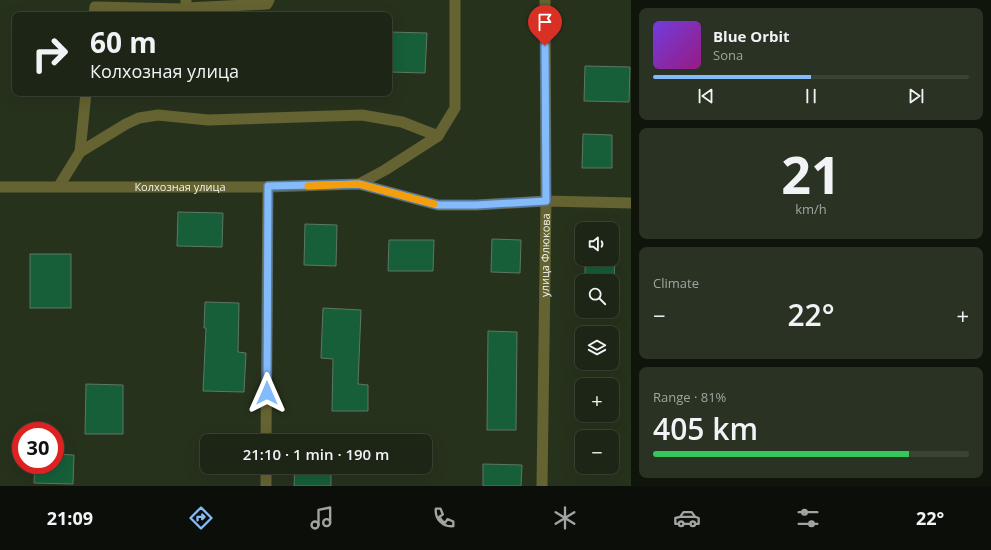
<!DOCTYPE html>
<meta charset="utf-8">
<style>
body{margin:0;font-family:"Open Sans",sans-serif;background:#2a3223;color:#f1f3f6;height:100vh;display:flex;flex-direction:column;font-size:15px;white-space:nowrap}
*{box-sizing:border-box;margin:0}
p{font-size:13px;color:#a0a5a1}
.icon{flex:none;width:22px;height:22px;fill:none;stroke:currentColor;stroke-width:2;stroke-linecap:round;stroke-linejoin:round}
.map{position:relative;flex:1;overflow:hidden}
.details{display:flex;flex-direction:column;gap:8px;padding:8px;background:#10150c;width:360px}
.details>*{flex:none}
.banner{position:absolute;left:12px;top:12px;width:380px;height:84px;border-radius:8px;box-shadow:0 4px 16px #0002,0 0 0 1px #3b4335;background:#1d2616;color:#f1f3f6;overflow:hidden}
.controls{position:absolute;left:575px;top:222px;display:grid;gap:8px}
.controls a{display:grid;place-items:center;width:44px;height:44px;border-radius:8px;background:#1d2616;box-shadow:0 4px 16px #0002,0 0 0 1px #3b4335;font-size:20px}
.speed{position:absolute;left:12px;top:422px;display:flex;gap:8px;font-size:20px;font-weight:700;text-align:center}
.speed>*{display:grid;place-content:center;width:52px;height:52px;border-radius:50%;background:#1d2616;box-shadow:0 4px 16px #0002,0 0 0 1px #3b4335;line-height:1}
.speed .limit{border:6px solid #d22;background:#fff;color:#111}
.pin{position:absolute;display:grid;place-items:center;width:34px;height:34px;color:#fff;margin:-41px -17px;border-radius:50% 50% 50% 0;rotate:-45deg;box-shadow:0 0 4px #0007}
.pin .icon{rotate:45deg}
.me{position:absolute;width:44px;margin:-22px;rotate:0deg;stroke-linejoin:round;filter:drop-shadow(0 0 3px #0008)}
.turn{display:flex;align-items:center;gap:14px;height:84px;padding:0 12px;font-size:18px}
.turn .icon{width:52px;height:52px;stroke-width:2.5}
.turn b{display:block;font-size:28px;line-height:34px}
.big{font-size:30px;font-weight:600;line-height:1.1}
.details .widget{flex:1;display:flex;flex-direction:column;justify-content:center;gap:6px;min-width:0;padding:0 14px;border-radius:8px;background:#2a3223}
.details .dial{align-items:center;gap:0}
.dial b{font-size:52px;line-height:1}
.song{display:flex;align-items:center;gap:12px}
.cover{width:48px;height:48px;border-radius:6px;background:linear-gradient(135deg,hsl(260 70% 55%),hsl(310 70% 35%))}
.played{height:4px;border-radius:2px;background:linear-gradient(90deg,#84bcfb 50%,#3b4335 50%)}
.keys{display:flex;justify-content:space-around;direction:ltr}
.heat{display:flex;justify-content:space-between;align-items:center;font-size:22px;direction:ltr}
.charge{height:6px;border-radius:3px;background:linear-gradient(90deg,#34c759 81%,#3b4335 0)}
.trip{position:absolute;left:200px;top:434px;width:232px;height:40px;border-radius:8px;background:#1d2616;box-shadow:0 4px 16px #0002,0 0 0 1px #3b4335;font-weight:600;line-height:40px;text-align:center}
.menu{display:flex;height:64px;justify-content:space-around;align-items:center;background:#0c0f09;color:#a0a5a1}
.menu .icon{width:28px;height:28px}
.menu .active{color:#84bcfb}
.menu b{font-size:18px;color:#f1f3f6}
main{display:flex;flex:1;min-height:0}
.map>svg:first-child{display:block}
</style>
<main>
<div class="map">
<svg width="631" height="486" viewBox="0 0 631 486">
<rect width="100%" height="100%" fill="#27321d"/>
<g fill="#165f39" stroke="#5e7766">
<polygon points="389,32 427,33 425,73 389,72"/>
<polygon points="585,66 630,67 629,102 584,101"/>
<polygon points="583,134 612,135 612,168 582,168"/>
<polygon points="178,212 223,213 222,247 177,246"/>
<polygon points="305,224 337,225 336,266 304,265"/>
<polygon points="492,239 521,240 520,273 491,272"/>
<polygon points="389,240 434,240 433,271 388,271"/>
<rect x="30" y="254" width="41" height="54"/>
<polygon points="585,259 615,259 614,281 585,281"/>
<polygon points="205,302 239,303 238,352 246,353 244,392 203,391 206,328 204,328"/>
<polygon points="323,308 361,310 358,384 368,385 368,411 332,411 333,359 321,358"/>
<polygon points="488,331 517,332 516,430 487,430"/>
<polygon points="86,384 123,385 123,434 85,434"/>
<polygon points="55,454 74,455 73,484 34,483 35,465 55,465"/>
<polygon points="483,464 522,465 521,486 483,486"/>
<polygon points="295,467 331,467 331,486 294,486"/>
</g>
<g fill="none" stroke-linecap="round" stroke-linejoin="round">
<g stroke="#656332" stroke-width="11">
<polyline points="186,8 267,4 269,0"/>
<polyline points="94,15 95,7 183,9 186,8 186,0"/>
<polyline points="80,152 126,124 139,118 158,115 208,120 362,115 402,122 438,136"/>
<polyline points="59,186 80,152 86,93"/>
</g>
<g stroke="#656332" stroke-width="11">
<polyline points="359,184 385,170 438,136 455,108 455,0"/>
<path id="s1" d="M0 187H268L359 184 438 205H476L546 201 631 203"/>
<polyline points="266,441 268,187"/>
<polyline points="266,486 266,467"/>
<path id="s2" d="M542 486 546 201 545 0"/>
</g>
</g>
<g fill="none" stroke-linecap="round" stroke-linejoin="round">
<defs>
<polyline id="route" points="267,393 268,186 359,184 438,205 476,205 546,201 545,46"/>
</defs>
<use href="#route" stroke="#567aa3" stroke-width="10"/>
<use href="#route" stroke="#84bcfb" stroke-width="7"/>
<polyline stroke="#f59e0b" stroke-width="7" points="308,186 359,184 434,204"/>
</g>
<g text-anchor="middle" stroke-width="4" stroke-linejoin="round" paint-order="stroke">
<g font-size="11" fill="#eef5e8" stroke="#13180f">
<text dy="4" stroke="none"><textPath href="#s1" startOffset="180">Колхозная улица</textPath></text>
<text dy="4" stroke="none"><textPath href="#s2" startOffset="231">улица Флюкова</textPath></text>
</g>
</g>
</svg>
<div class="controls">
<a><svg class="icon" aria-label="sound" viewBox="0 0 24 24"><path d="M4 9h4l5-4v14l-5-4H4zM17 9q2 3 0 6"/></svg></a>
<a><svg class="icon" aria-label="search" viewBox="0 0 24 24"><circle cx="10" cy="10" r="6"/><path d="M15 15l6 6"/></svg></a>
<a><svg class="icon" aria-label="layers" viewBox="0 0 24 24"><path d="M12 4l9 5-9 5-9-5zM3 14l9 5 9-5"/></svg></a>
<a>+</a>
<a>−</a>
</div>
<div class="speed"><div class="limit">30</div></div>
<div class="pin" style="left:545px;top:46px;background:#d93025"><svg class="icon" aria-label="arrive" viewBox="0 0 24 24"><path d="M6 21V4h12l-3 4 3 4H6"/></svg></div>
<svg class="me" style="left:267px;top:393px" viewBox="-20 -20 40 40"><path d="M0-17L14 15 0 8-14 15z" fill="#84bcfb" stroke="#fff" stroke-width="4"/></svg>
<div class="trip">21:10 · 1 min · 190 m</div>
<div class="banner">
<div class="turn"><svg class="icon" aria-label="right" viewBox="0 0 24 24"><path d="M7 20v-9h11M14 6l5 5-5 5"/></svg><div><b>60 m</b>Колхозная улица</div></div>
</div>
</div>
<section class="details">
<div class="widget">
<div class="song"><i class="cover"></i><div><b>Blue Orbit</b><p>Sona</p></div></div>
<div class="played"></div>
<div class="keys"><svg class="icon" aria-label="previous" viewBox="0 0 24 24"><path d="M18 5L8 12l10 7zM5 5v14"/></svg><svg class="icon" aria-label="pause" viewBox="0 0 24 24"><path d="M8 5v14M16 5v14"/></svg><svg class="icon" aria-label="next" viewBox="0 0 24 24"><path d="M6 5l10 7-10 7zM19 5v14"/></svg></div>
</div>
<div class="widget dial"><b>21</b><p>km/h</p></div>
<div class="widget"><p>Climate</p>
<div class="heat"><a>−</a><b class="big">22°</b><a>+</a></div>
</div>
<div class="widget"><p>Range · 81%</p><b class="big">405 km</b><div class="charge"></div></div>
</section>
</main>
<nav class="menu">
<b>21:09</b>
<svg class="icon active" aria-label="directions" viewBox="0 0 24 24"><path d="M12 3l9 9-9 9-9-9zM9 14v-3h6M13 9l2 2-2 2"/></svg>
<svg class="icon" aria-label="music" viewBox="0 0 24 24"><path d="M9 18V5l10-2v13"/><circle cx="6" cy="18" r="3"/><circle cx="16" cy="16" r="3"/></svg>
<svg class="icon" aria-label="phone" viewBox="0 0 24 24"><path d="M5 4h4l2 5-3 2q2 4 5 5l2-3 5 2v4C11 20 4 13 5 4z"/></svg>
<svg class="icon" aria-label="climate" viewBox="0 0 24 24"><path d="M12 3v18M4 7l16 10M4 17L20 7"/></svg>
<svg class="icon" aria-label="car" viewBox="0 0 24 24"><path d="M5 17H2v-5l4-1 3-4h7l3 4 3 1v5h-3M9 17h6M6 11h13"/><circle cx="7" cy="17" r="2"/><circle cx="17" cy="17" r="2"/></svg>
<svg class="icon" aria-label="filters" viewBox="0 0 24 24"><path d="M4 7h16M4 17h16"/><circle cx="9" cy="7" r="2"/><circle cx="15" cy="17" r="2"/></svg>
<b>22°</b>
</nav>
